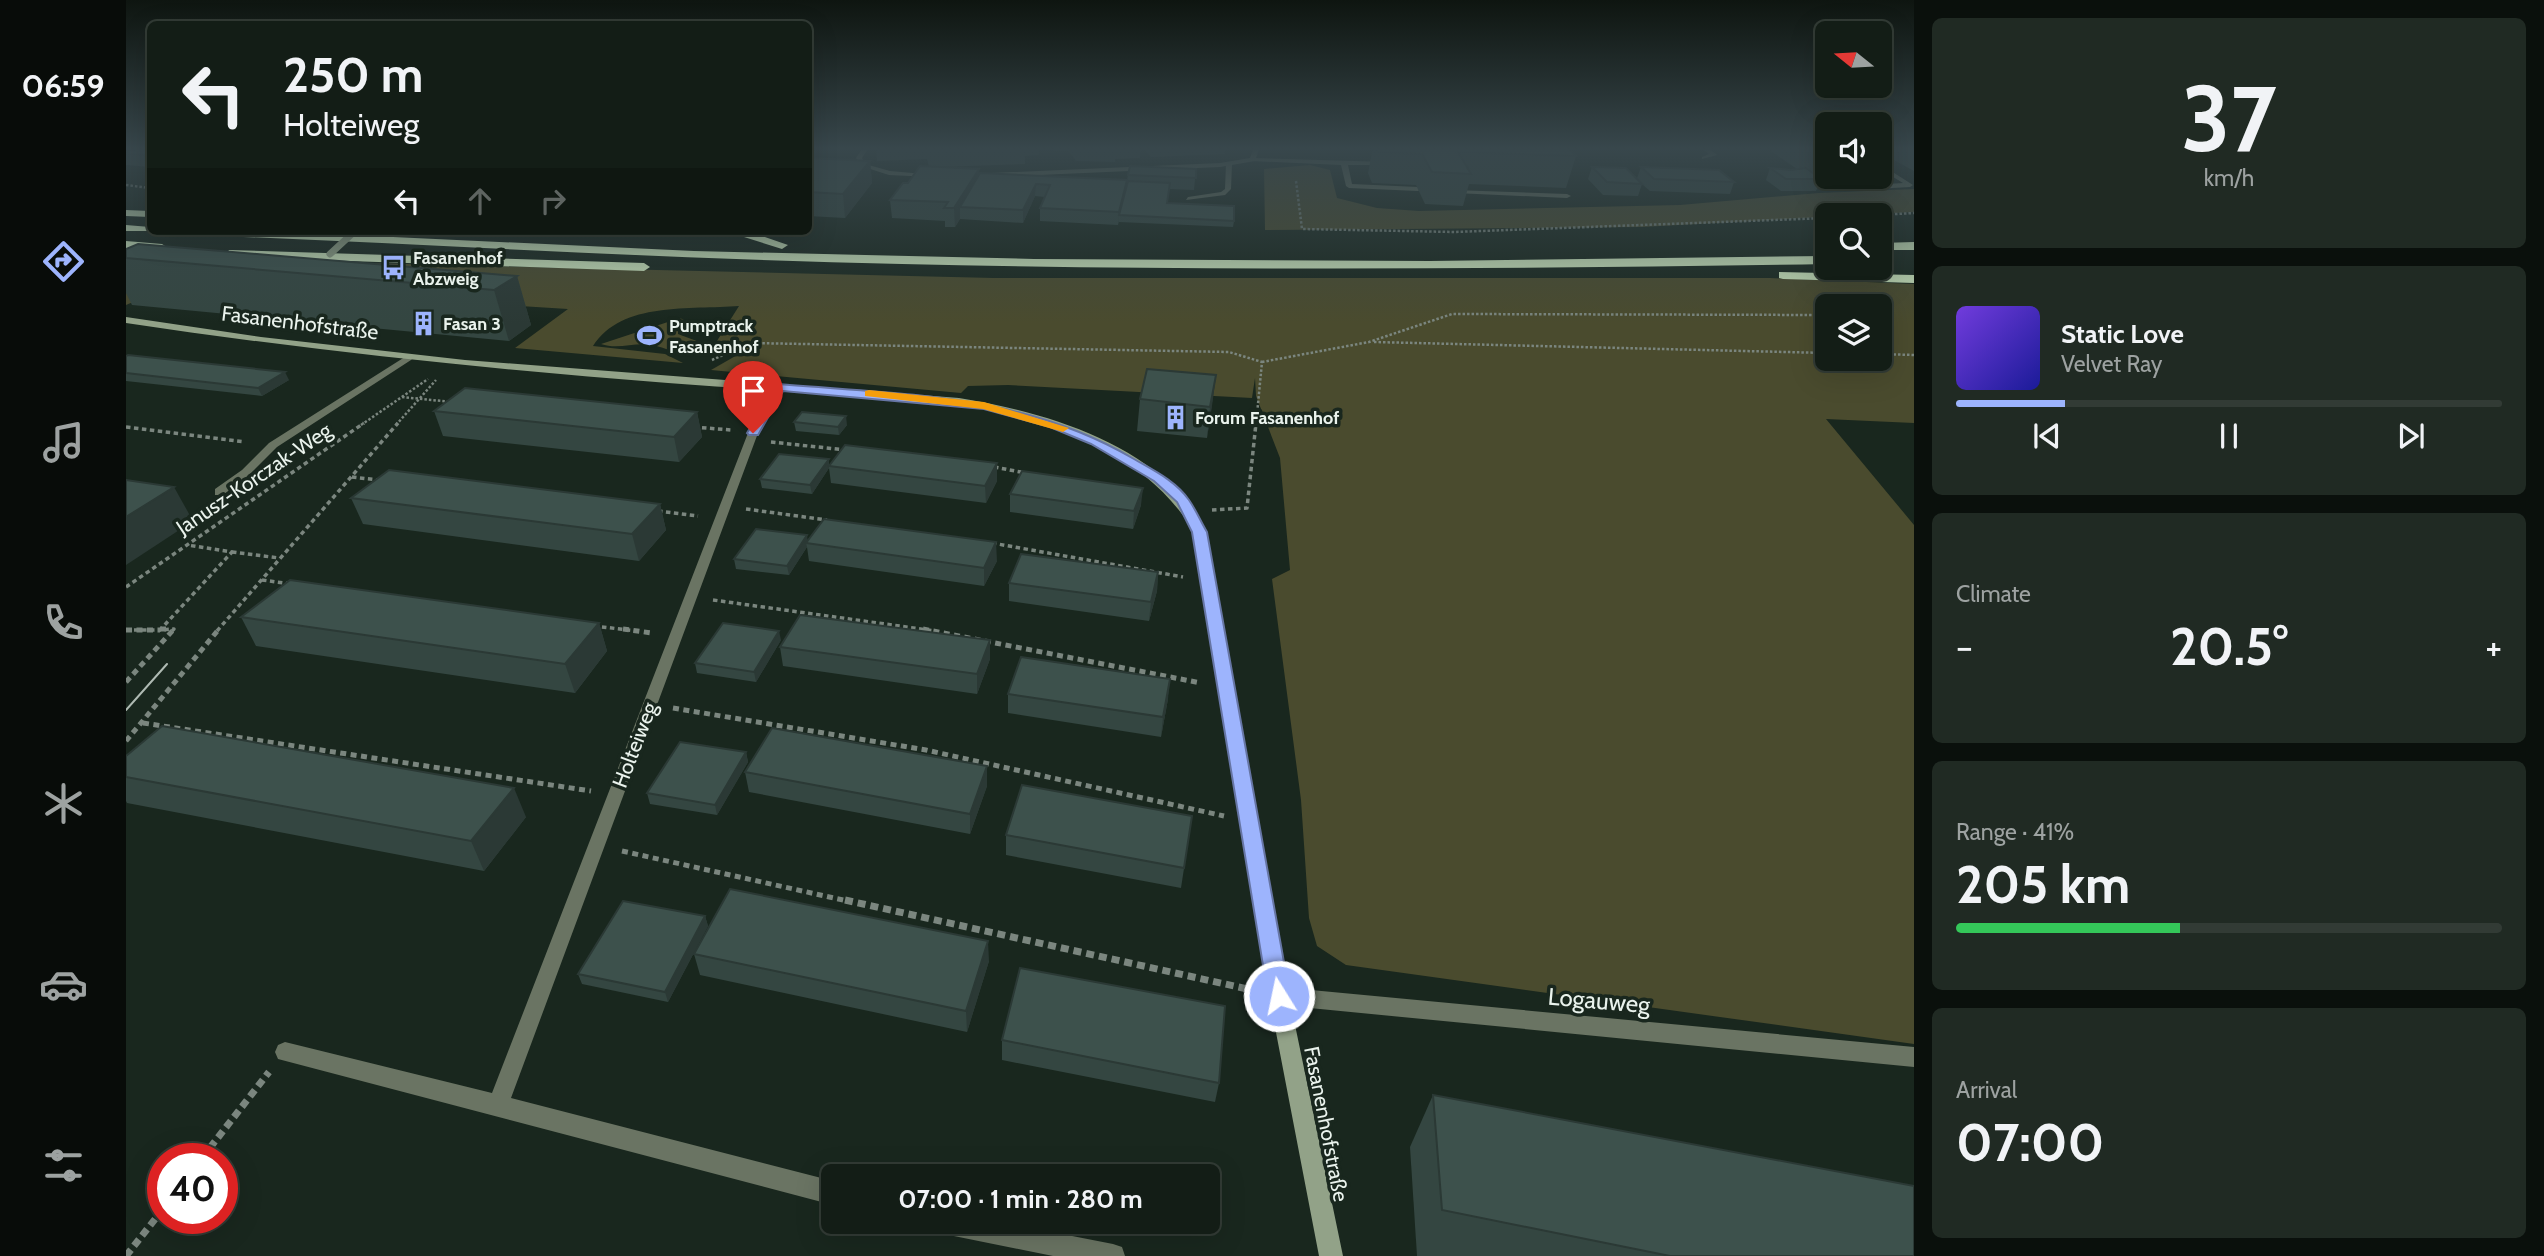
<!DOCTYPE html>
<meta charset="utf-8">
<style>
body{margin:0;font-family:Cabin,sans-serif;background:#202a23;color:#f1f3f6;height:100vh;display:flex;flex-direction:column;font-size:26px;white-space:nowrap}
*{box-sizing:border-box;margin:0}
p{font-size:23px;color:#9da2a1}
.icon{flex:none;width:38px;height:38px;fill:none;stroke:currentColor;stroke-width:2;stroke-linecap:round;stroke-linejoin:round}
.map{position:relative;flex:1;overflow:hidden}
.details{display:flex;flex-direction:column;gap:18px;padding:18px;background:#0a100c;width:630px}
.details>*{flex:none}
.top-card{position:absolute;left:21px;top:21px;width:665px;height:214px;border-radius:10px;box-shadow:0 7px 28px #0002,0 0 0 2px #323b35;background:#131d16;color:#f1f3f6;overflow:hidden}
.needle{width:46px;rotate:288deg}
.fabs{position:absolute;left:1689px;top:21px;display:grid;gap:14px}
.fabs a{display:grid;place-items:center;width:77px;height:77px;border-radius:10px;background:#131d16;box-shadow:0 7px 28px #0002,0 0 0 2px #323b35;font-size:35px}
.speed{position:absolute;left:21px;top:1143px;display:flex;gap:14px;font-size:35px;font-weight:700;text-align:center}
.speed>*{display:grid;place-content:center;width:91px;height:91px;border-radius:50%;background:#131d16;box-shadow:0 7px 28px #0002,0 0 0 2px #323b35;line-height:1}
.speed .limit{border:10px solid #d22;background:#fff;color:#111}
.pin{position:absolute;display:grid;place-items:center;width:60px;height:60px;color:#fff;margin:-72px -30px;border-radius:50% 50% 50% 0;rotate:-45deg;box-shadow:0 0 7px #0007}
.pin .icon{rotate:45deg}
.me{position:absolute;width:77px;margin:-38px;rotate:350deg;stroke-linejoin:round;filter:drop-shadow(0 0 5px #0008)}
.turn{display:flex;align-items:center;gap:24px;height:147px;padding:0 21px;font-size:32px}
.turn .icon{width:91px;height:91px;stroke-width:2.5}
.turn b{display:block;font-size:49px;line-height:60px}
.lanes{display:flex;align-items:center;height:66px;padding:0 21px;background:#0003;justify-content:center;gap:35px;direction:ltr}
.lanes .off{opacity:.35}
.big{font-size:52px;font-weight:700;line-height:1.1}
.details .widget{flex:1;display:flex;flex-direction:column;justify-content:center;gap:10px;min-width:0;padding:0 24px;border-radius:10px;background:#202a23}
.details .dial{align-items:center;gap:0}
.dial b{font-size:91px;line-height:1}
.song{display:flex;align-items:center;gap:21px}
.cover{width:84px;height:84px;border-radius:10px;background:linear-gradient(135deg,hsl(260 70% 55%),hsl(240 70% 35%))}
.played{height:7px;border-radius:4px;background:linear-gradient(90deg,#9db4fd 20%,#323b35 20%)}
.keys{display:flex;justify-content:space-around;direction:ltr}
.heat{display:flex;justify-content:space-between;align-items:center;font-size:38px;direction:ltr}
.charge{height:10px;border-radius:5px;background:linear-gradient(90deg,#34c759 41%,#323b35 0)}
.trip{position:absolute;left:695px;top:1164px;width:399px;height:70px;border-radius:10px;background:#131d16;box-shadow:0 7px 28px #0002,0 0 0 2px #323b35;font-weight:700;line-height:70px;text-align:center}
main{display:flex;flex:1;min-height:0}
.tabs{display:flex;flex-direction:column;width:126px;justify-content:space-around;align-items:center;background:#080c09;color:#9da2a1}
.tabs .icon{width:49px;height:49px}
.tabs .current{color:#9db4fd}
.tabs b{font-size:32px;color:#f1f3f6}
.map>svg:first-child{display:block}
</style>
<main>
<nav class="tabs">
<b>06:59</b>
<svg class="icon current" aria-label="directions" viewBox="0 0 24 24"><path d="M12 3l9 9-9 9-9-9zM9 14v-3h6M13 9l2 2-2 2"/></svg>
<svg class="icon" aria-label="music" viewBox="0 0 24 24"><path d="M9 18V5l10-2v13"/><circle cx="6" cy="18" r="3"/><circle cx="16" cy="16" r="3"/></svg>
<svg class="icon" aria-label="phone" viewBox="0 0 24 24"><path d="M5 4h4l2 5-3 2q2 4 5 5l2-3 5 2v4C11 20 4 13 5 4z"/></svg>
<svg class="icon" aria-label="climate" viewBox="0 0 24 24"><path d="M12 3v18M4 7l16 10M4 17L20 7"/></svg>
<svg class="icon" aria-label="car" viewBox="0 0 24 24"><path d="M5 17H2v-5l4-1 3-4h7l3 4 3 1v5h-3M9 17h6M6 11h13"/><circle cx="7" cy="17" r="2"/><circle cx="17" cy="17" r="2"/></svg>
<svg class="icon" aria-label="filters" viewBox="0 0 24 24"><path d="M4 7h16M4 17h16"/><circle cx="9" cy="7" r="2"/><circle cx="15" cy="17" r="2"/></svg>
</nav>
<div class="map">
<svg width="1788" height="1256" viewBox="0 0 1788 1256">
<rect width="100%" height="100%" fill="#19271e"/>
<g fill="#4a4b2e" fill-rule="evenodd">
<polygon points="1184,165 1204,170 1211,198 1251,208 1293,211 1554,205 1693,193 1788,189 1788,212 1516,227 1139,230 1138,169"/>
<path d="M72 259 868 278H1644L1788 284V423L1700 419 1788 525V1044L1220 965 1191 946 1183 918 1175 800 1146 579 1164 570 1154 458 1130 396 1129 378 1126 398 882 385 842 386 835 393 585 370 613 354 584 352 613 306C564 310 496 301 467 346L539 354 557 363 389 348 442 309 49 284 0 305V274ZM1701 306H1754V359H1701Z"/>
<path d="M554 318 564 323 552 330V334L584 346 581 352C560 361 546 349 526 345 508 342 492 350 475 344Z"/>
</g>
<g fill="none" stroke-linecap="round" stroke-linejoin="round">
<g stroke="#7b867f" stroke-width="2.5" stroke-dasharray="2.5 2" stroke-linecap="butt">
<polyline points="1170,181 1176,229 1329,232 1701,218"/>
<polyline points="0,185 24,188"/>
<polyline points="1751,215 1788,213"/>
<polyline points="1248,342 1701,353"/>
<polyline points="1754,354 1788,355"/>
<polyline points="586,360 624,343 1103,352 1136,362 1130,425"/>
<polyline points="1136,362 1243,342 1326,314 1700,315"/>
<polyline points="276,397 326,402"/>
<polyline points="235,425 302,379"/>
<polyline points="270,425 310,380"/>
</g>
<g stroke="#7b867f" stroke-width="3.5" stroke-dasharray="4.5 3.5" stroke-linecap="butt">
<polyline points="0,427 119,442"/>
<polyline points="568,427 605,430"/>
<polyline points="645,442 720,450"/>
<polyline points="868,467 900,473"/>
<polyline points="226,477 252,480"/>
<polyline points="620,509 701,520"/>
<polyline points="1086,510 1121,508 1130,423"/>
<polyline points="532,511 572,516"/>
<polyline points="866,543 1057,577"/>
<polyline points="106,552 153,558"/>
<polyline points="136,580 165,584"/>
<polyline points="0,587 238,423"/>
<polyline points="587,600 809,631"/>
<polyline points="468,626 511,631"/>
<polyline points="0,630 34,630"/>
<polyline points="46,631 48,629 34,630 106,552 61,545"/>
<polyline points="91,631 272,423"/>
</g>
<g stroke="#7b867f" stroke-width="5" stroke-dasharray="6 4.5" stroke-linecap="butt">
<polyline points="34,629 41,629"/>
<polyline points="497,629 526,633"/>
<polyline points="797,629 1075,683"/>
<polyline points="0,630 34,630"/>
<polyline points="0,682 48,629"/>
<polyline points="547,708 800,750 1098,816"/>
<polyline points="17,723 465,791"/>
<polyline points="0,741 93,629"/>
<polyline points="496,851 726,902"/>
</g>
<g stroke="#7b867f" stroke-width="7" stroke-dasharray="8 5" stroke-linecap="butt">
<polyline points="719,900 1126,990"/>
<polyline points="76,1158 143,1072"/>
<polyline points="0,1256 37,1209"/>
</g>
<g fill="#6a7463" fill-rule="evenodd">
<polygon points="1127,158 1262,162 1264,165 1222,165 1226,184 1292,187 1295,189 1292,191 1223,188 1220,186 1215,165 1125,161"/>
<polygon points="1103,162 1106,164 1105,189 1099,195 1060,200 1062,197 1095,192 1099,189 1100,164"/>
<polygon points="1754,164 1787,185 1784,187 1713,191 1710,189 1713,187 1777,183 1754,169"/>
<polygon points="1327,190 1441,194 1445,196 1441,198 1329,193"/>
<polygon points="282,355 287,358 285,360 151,447 124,474 97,495 89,495 89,489 116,470 143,443"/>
</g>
<g fill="#6a7463" fill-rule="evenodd">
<polygon points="737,147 743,147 736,158 739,164 764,171 809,175 806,177 763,175 735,166 730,158"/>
<polygon points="1128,147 1134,147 1129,161 1094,167 865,177 862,175 865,173 1094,163 1124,158"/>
<polygon points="1574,147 1581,147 1591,155 1576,159 1576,157 1583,154"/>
<polygon points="654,384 659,387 632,433 385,1098 707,1181 707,1205 152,1059 149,1052 152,1045 159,1042 366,1093 622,433 649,387"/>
<polygon points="1153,987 1788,1047 1788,1067 1153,1005 1146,1002 1143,996 1146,990"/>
<polygon points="806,1222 875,1222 987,1244 996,1247 999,1256 927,1256 818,1234 810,1230"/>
</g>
<path fill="#92a288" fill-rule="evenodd" d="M0 317 135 337 339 360 833 398C906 410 990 433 1045 485 1060 498 1070 515 1080 532L1163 996 1217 1256H1193L1143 996 1068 532C1020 451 922 418 833 405 737 393 639 391 542 383 361 369 180 350 0 323Z"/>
<g fill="#cde6bd" fill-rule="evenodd">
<polygon points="0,210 24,211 24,217 0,216"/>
<polygon points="0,225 24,227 24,231 29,231 0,231"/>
<path d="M38 231H139L568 251 908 259 1304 261 1701 256V264C1393 269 1085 271 776 264 532 259 288 243 44 234Z"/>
<polygon points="575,231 621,231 662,245 656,249 618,237 581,234"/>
<polygon points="0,241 36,244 42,248 36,252 0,249"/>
<polygon points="1788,242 1788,250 1754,250 1754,243"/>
<polygon points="103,250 518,263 524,267 518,271 107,257 101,253"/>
<polygon points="1653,272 1788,275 1788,283 1657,279 1653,278"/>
</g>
<polyline stroke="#afbab3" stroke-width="2" points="0,710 41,664"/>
<polyline stroke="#92a288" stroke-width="7" points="204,254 229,231"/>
</g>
<g fill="#344641">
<polygon points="24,147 24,167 0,165 0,152"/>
<polygon points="750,147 913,147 913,155 899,156 899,164 815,167 853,169 853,175 1000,186 1002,175 1070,169 1068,190 1043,189 1041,203 1108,221 1107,227 993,222 993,221 992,225 914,221 914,208 919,197 909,196 897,223 834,219 829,227 819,227 819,221 766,218 764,200 782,183 803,167 801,159 751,161"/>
<polygon points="925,147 1015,147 1014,158 989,159 989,162 950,161 943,151 927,151"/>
<polygon points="1017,147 1099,147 1099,154 1025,157"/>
<polygon points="1247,147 1441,147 1450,156 1440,188 1343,184 1337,206 1299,204 1290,185 1246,183 1242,173"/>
<polygon points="1502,147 1553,147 1551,150 1504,149"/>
<polygon points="1639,147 1701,147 1701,176 1691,175 1695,179 1690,191 1655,191 1640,180 1644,168 1665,170 1671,169"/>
<polygon points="1754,147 1788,147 1788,171 1761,156 1754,171"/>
<polygon points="682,158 744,161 746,183 719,218 682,216"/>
<polygon points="1466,167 1511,178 1515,167 1608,182 1604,194 1524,191 1516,184 1512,196 1477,195 1462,179"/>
<polygon points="0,249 391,276 405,325 383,341 6,305 0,293"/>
<polygon points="0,356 163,380 136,396 0,381"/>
<polygon points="1090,375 1081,438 1011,431 1014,399"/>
<polygon points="308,411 571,412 576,437 553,462 317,436"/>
<polygon points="668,422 721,425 713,435 670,431"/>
<polygon points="703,465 871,481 860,503 705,483 703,468 686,494 636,488 634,479"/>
<polygon points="884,494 1015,505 1007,529 884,512"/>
<polygon points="225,498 534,504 540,530 513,561 237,524"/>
<polygon points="682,540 871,561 858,586 683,561 681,547 663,575 610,569 608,559"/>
<polygon points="1032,572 1031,591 1023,621 883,601 883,583"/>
<polygon points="115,617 473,623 481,651 449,693 130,646"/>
<polygon points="655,640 630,682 571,673 569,663"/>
<polygon points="864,640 864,659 851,694 657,666 654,647"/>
<polygon points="882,694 1042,699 1035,737 882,713"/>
<polygon points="620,752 622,762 591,815 524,804 521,793"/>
<polygon points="0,756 400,817 358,871 1,803 0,801"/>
<polygon points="619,772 861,786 844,834 623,792"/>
<polygon points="1066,816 1055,888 880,855 880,835"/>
<polygon points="579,916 582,926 542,1002 456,984 452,974"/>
<polygon points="568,954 863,961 841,1032 574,975"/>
<polygon points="876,1040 1093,1083 1089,1102 876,1060"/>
<polygon points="1307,1095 1788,1256 1291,1256 1284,1147"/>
</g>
<g fill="#2b3935">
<polygon points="744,161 746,183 719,218 717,194"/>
<polygon points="853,169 853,187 834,207 834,219 829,227 828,208"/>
<polygon points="1001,180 1000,192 993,215 992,225 993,212"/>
<polygon points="910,184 909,196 897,223 897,210"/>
<polygon points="391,276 405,325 383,341 368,290"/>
<polygon points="159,372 163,380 136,396 132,388"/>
<polygon points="1090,375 1086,406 1081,438 1084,407"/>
<polygon points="571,412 576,437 553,462 548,437"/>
<polygon points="720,416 721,425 713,435 712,427"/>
<polygon points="703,459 703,468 686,494 684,485"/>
<polygon points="871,463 871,481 860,503 859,486"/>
<polygon points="48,487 67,521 0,565 0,517"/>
<polygon points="1017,488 1015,505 1007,529 1008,511"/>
<polygon points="534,504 540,530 513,561 506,534"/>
<polygon points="681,535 682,543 680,543 681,547 663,575 661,566"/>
<polygon points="870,542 871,561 858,586 858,568"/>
<polygon points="1032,572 1031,591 1023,621 1025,602"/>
<polygon points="473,623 481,651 449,693 439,664"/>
<polygon points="653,631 655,640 630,682 628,672"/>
<polygon points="864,640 864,659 851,694 851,674"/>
<polygon points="1044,679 1042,699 1035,737 1037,717"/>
<polygon points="620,752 622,762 591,815 589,805"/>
<polygon points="861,766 861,786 844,834 844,814"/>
<polygon points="388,788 400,817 358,871 345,841"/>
<polygon points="579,916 582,926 542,1002 539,992"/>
<polygon points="862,941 863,961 841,1032 840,1011"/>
</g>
<g fill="#3d514c" stroke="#2b3935" stroke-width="2">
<polygon points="18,147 24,147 24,155 0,154 0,152"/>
<polygon points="1250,147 1441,147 1450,156 1332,152 1345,174 1306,172 1296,154 1252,152"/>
<polygon points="682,158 744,161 717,194 682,192"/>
<polygon points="794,166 853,169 828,208 818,208 822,202 764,200 777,183 782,183"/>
<polygon points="1004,166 1070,169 1070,178 1002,175"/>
<polygon points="1466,167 1500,168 1516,184 1481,182"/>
<polygon points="1515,167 1593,170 1608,182 1528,179"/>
<polygon points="1644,168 1665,170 1680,168 1695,179 1660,179"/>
<polygon points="854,173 1001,180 993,212 914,208 924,185 910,184 897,210 834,207"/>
<polygon points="1002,181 1044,183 1041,203 1108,206 1108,221 993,215"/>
<polygon points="12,244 391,276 368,290 0,258 0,249"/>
<polygon points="2,355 159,372 132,388 0,373 0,356"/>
<polygon points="1021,369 1090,375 1084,407 1014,399"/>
<polygon points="339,388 571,412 548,437 308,411"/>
<polygon points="676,412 720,416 712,427 668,422"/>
<polygon points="719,445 871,463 859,486 703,466"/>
<polygon points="653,454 703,459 684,485 634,479"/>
<polygon points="263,470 534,504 506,534 225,498"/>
<polygon points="896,471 1017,488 1008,511 884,494"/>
<polygon points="0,480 48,487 0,517"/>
<polygon points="698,519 870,542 858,568 680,543"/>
<polygon points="630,529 681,535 661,566 608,559"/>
<polygon points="895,554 1032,572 1025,602 883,583"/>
<polygon points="164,580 473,623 439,664 115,617"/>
<polygon points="674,615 864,640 851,674 654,647"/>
<polygon points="597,623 653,631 628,672 569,663"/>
<polygon points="895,657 1044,679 1037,717 882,694"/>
<polygon points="36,726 388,788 345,841 0,777 0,756"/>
<polygon points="646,728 861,766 844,814 619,772"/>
<polygon points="554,742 620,752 589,805 521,793"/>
<polygon points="896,785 1066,816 1058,868 880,835"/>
<polygon points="604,889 862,941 840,1011 568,954"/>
<polygon points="497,901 579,916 539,992 452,974"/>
<polygon points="894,968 1099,1006 1093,1083 876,1040"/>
<polygon points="1307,1095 1788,1186 1788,1256 1544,1256 1316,1210"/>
</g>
<linearGradient id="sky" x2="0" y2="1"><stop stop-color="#0e1510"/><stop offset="0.46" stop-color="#38474c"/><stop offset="1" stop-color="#38474c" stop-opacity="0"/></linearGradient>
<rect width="1788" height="323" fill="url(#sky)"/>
<path fill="#9db4fd" stroke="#6675a4" stroke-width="2" d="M653 384C779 395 896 393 1008 459 1027 470 1050 481 1063 500 1070 510 1075 522 1081 532L1164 996 1161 1003 1153 1006 1145 1003 1142 996 1066 532 1051 502 1028 481 965 444 924 427 858 409 657 391 632 435H623L621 433 648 387Z"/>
<polygon fill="#f59e0b" points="743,390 858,402 943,428 937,432 857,409 739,396 739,391"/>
<defs>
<symbol id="bus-bare" viewBox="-9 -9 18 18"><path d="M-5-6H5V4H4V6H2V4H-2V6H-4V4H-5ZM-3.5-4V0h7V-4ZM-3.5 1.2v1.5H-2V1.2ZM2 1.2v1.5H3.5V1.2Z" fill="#9db4fd" stroke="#19271e" stroke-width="2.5" paint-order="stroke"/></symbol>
<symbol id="building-bare" viewBox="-9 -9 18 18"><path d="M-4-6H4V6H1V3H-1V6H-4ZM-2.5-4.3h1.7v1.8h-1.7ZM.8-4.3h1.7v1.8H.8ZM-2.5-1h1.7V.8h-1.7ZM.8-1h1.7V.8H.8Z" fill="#9db4fd" stroke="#19271e" stroke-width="2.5" paint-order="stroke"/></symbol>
<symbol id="stadium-bare" viewBox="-9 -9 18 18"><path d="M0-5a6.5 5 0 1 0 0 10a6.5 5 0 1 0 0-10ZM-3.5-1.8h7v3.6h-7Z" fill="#9db4fd" stroke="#19271e" stroke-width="2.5" paint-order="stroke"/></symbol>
</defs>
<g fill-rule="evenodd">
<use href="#bus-bare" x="250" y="250" width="35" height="35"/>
<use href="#building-bare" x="280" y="306" width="35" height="35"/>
<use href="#stadium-bare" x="506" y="318" width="35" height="35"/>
<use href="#building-bare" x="1032" y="400" width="35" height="35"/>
</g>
<g text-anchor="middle" stroke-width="7" stroke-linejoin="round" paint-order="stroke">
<g font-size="18" font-weight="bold" fill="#eaf3ed" stroke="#19271e" text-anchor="start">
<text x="287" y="264">Fasanenhof<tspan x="287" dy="21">Abzweig</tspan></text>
<text x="317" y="330">Fasan 3</text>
<text x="543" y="332">Pumptrack<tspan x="543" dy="21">Fasanenhof</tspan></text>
<text x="1069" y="424">Forum Fasanenhof</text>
</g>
<g font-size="21" fill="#eaf3ed" stroke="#19271e">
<text transform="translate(174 323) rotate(7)" y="7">Fasanenhofstraße</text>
<text transform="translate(128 479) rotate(-34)" y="7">Janusz-Korczak-Weg</text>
<text transform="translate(509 745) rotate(-69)" y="7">Holteiweg</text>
<text transform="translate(1200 1124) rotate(79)" y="7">Fasanenhofstraße</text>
</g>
<g font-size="24" fill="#eaf3ed" stroke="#19271e">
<text transform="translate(1473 1001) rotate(5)" y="8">Logauweg</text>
</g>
</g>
</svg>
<div class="fabs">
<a><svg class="needle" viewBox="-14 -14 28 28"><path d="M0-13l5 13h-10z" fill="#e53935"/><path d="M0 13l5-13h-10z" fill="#9da2a1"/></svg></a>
<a><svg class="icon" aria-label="sound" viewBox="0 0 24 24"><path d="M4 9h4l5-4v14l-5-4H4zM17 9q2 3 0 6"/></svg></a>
<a><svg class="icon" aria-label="search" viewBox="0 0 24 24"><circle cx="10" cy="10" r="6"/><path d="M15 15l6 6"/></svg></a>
<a><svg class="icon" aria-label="layers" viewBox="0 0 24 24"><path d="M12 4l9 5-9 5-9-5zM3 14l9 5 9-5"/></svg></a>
</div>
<div class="speed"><div class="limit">40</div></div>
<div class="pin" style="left:627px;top:433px;background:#d93025"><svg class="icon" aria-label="arrive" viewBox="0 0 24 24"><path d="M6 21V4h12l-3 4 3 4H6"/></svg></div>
<svg class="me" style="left:1153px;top:996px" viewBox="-20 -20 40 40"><circle r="17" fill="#9db4fd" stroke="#fff" stroke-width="3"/><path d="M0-11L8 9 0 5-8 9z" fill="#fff"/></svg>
<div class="trip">07:00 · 1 min · 280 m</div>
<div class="top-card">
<div class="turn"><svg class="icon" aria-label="left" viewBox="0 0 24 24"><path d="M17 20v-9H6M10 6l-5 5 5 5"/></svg><div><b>250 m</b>Holteiweg</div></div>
<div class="lanes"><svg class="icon" aria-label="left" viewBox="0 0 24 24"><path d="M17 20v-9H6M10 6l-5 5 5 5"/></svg><svg class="icon off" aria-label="ahead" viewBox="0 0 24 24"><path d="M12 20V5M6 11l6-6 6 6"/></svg><svg class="icon off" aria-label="right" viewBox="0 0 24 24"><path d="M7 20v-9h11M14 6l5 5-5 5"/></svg></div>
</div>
</div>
<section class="details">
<div class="widget dial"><b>37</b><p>km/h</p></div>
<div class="widget">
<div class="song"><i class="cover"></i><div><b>Static Love</b><p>Velvet Ray</p></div></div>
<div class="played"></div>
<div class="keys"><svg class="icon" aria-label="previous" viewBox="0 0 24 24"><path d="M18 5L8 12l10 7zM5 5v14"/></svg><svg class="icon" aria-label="pause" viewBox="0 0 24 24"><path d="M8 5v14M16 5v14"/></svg><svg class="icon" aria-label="next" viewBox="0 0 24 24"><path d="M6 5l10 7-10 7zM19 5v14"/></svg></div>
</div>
<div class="widget"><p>Climate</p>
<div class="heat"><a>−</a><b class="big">20.5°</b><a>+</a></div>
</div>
<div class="widget"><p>Range · 41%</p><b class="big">205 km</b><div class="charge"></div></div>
<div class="widget"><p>Arrival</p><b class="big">07:00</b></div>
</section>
</main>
